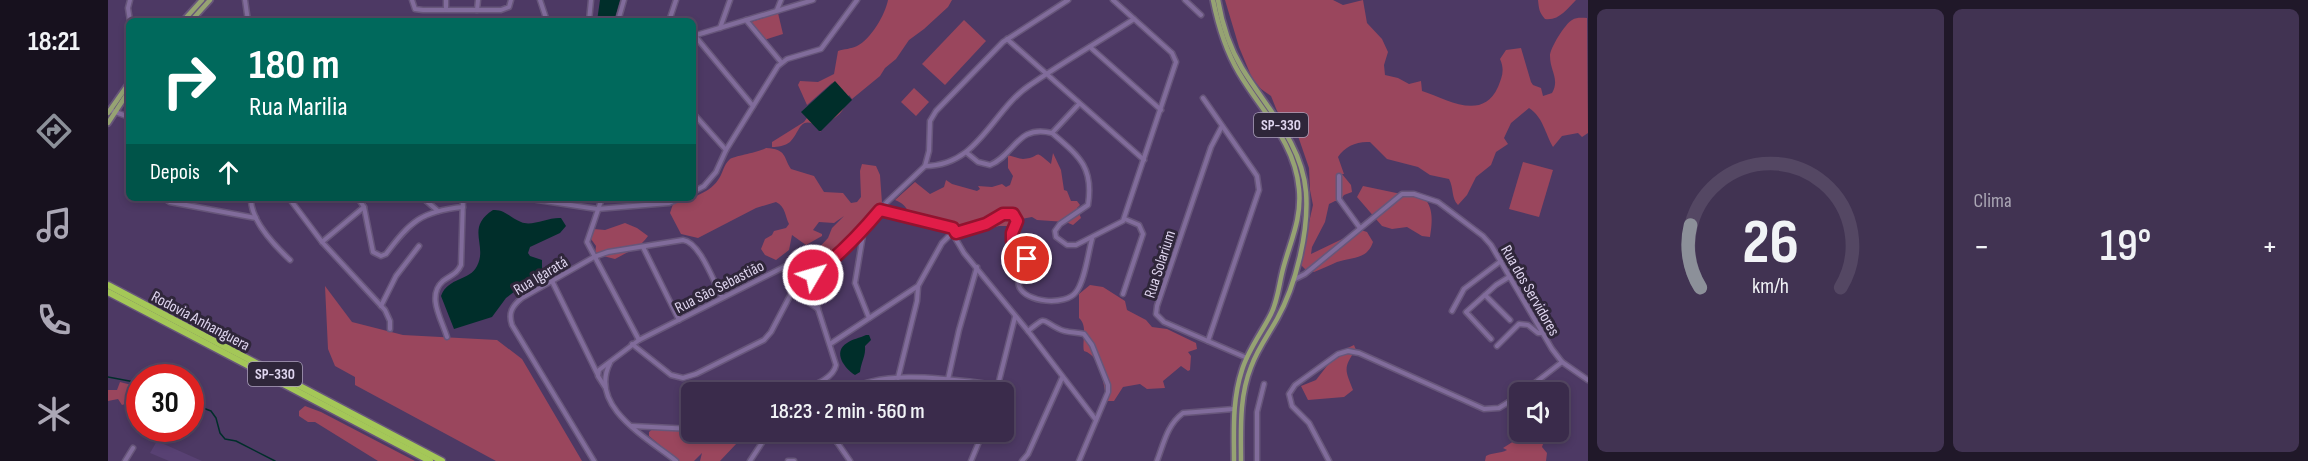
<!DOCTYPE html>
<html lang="pt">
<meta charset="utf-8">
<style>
body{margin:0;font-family:"Sofia Sans Condensed",sans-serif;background:#413352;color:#f1f3f6;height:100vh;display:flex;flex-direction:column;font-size:22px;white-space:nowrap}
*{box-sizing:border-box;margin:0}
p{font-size:20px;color:#aba7b5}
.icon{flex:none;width:33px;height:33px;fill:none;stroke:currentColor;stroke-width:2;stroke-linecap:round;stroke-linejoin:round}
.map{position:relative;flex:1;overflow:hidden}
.side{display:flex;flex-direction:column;gap:9px;padding:9px;background:#201829;width:720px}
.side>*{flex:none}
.top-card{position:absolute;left:18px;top:18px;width:570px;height:183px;border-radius:9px;box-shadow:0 3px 9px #0003,0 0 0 2px #544763;background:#00695c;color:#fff;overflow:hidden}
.tools{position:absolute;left:1401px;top:382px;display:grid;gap:12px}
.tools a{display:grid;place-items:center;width:60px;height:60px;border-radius:9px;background:#3a2b4b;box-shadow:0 3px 9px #0003,0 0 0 2px #544763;font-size:30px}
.speed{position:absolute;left:18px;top:364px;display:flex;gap:12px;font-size:30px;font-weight:700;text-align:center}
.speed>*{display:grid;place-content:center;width:78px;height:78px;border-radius:50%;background:#3a2b4b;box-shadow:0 3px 9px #0003,0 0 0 2px #544763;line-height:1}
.speed .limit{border:9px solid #d22;background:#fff;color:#111}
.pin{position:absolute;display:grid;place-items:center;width:51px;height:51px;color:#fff;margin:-26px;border:3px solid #fff;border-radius:50%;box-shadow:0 2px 6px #0007}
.me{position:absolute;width:66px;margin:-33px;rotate:52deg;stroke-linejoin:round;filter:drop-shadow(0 0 4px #0008)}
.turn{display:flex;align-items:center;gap:21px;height:126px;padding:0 24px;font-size:27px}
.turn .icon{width:78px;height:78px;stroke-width:2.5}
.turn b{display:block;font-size:42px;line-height:51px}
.then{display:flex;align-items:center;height:57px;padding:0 24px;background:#0003;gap:12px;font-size:22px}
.big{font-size:45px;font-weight:600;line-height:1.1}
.side .tile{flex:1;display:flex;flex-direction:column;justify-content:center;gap:9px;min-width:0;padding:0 21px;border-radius:9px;background:#413352}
.side .dial{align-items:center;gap:0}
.dial svg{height:156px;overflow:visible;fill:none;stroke:#544763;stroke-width:7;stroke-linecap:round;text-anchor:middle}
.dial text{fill:#f1f3f6;stroke:none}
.heat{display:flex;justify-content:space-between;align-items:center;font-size:33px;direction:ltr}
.side .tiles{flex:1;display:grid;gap:9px;grid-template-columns:repeat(2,1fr)}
.trip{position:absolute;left:573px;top:382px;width:333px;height:60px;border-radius:9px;background:#3a2b4b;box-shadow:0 3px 9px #0003,0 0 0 2px #544763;font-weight:600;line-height:60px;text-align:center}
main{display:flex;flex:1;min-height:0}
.menu{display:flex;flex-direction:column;width:108px;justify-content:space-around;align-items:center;background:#17111e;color:#aba7b5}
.menu .icon{width:42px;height:42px}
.menu .active{color:#8c9099}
.menu b{font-size:27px;color:#f1f3f6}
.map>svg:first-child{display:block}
</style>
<main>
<nav class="menu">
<b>18:21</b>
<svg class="icon active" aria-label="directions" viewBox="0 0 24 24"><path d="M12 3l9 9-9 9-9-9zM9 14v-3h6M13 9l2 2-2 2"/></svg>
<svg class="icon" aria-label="music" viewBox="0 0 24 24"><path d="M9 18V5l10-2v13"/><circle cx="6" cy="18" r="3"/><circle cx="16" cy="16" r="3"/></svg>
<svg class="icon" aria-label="phone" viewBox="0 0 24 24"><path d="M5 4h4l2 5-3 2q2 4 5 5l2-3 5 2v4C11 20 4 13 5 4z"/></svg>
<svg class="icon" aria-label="climate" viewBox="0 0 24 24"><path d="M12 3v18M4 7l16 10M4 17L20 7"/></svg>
</nav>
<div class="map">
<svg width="1480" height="461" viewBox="0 0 1480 461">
<rect width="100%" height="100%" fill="#4d3964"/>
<polygon fill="#584173" points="49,441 94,461 61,461 42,453"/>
<g fill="#9a465d">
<path d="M780 0H844L840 7 816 29 801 40 788 59 777 68 772 76 744 99 741 95C733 123 723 114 712 132L711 127C691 114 692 133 682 142 677 146 670 147 664 147V142L696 122 725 82 699 105 690 85 692 81 710 82 726 74 730 51C736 49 743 49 749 46 763 39 777 15 780 0Z"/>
<path d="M1117 0H1225L1235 5 1255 0 1259 23 1274 39 1280 52 1276 65 1277 75 1290 78 1301 84 1313 81 1314 91C1339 99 1374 122 1390 87 1394 77 1397 70 1392 59L1398 50 1413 48 1423 82 1425 85 1433 88 1435 96 1444 93C1452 79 1442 71 1442 56 1442 48 1457 24 1464 20 1469 17 1474 18 1479 18L1480 133 1474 137 1470 133 1454 136 1445 147C1437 133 1435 117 1421 108L1403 123 1396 138 1400 144 1388 152 1383 165 1368 177 1359 195 1350 205C1343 198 1346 188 1341 179L1322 175 1310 167 1279 159 1262 142C1249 141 1237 146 1230 157L1236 174H1234L1243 185 1244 192 1236 195 1232 201H1227L1221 204 1217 222 1204 247 1203 254 1253 230 1259 232 1265 242C1259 260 1244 257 1229 262 1222 265 1214 269 1206 272L1202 270 1200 272 1193 265V258L1205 205 1202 190 1201 168 1190 136 1169 111 1163 96 1153 89 1144 78 1131 47Z"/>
<path d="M1430 0H1468C1459 9 1451 21 1437 19 1431 12 1431 9 1430 0Z"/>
<polygon points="670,13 675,34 656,40 643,22"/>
<polygon points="856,20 878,41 837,85 814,64"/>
<polygon points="806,88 821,102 808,116 793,102"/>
<path d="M658 148C679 149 675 157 683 169L706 176 716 192 735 193 743 203 749 202 753 197 752 171 754 164 768 166 772 175 774 203 726 256 709 265 707 263 706 253 720 238 724 228 736 216 726 223 711 222 705 230 714 234V236L698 245 684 235 681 250 668 260 657 255 653 249 657 239 664 235 666 231 678 228 681 224C677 217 678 207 668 202L648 208 590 238 573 234 562 213 565 204C580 198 600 195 610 180 615 174 615 165 622 159 626 156 649 153 658 148Z"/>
<path d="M945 153 953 170 956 190 959 191 963 201H969L972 205 969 208 973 218 965 225 958 222 929 220 924 217 908 220 906 226H891L847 238C837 230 822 231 810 224 799 217 803 206 787 200L807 182 822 194 836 187 838 180 844 184 869 191 872 189 870 186 884 187 894 184 898 187 902 185 905 176 900 168V155C904 156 911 159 915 159 935 158 923 147 943 164Z"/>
<polygon points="1415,162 1445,170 1431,217 1401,209"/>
<path d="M1255 186 1317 199C1326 209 1324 225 1322 237L1314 236 1299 227 1284 229 1274 226 1249 197Z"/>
<path d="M517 223 529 228 540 236C532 248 519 252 507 259L487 254 488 246 483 239V231L486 229 497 230Z"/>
<path d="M982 285 995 287 1017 301 1019 310 1038 320 1044 327 1059 329 1088 343 1089 349 1080 352 1083 356 1082 370 1080 371 1073 366 1055 381 1057 388 1039 389 1032 384 1015 387 1006 401H1000C994 385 995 357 976 351 974 340 980 326 971 318V294Z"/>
<polygon points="217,286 244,322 295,335 389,340 414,359 474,461 388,461 247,385 247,377 227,366 220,349"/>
<path d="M1246 345 1248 350C1234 368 1238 371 1245 390L1236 397 1200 400 1193 386 1208 380 1229 353Z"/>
<polygon points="12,382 31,387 31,411 23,402 14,405 10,399 0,401 0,390 9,390"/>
<polygon points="197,406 213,412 307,461 270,461 207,422 200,422 191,416 191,411"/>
<polygon points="546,428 603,433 643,432 643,437 636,443 629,443 612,461 592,461 594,453 586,461 571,461 541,436 541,432"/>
<path d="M1414 432H1444L1446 438 1436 441 1434 447 1439 453 1438 461H1377L1378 456C1385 452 1392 454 1399 450L1395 448 1406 441Z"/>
</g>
<g fill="#002e2a">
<polygon points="492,0 512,0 506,21 489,21"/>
<polygon points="727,81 744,100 713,131 711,131 693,112"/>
<path d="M385 210C397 209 402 218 413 222 424 227 440 217 453 218L458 226 452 233 422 247 420 253 422 256 434 260V270L398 298 384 317 346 329 333 296C340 277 362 281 369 266 380 245 357 228 385 210Z"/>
<path d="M758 335H761L763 340 757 346C758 356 753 362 752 372L747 375C737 369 724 352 739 343 744 339 752 338 758 335Z"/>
</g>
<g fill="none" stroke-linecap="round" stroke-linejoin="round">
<g stroke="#002e2a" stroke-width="1.5">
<polyline points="0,377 32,383"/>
<polyline points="82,403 103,411 108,418 112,433 117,439 128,441 167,461"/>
</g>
<defs>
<g id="minor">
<polyline points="22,0 20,8 22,21"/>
<polyline points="137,0 140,21"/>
<polyline points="304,0 307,9 315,10 393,10 401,7 403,0"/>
<polyline points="432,0 439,21"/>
<polyline points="1077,0 1093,15"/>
<polyline points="338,9 338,0"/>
<polyline points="369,10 370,0"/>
<polyline points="669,10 673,0"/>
<polyline points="638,20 673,62"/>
<polyline points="481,21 483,0"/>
<polyline points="510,21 516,0"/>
<polyline points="561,21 568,0"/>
<polyline points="612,28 622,0"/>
<polyline points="585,36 705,0"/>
<polyline points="587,36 645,106"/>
<polyline points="899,39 1036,160"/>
<polyline points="982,47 1053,110"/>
<polyline points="1095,98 1145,170 1149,176 1151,190 1100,341"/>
<polyline points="2,110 21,117"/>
<polyline points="585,113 618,150"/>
<polyline points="1114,126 1103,147 1049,306 1048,314 1056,322 1139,358"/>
<polyline points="944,133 971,104"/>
<path d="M859 153 870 162 882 165C907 155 909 124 944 133 971 156 986 167 980 205L952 224 947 231 948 237 959 245H968L1015 221 1068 62 1064 53 1005 0"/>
<path d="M817 166C871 166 884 110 922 85 955 62 992 41 1026 19"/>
<polyline points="1231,176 1231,199 1252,228"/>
<polyline points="585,192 596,186 608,172 618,150 670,66 679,59 713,49 749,0"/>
<polyline points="56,198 62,202 148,218"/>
<path d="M143 198C142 220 166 245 182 260"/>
<polyline points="181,198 214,242 277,310 282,321 282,329"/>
<path d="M250 198 256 207 265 252 273 256 278 254C302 222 313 211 355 207"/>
<polyline points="315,198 330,211"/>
<polyline points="417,198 489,209 561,203 572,198"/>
<polyline points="494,198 479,242 531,340"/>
<polyline points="772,210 845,228 848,230 848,235"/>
<polyline points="756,229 747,283 761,318"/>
<path d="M848 233 878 224 895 214H905L909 221 904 233V241L917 251 919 256C918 267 907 275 911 286 917 303 958 306 968 292 977 281 980 253 984 239"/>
<polyline points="846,236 856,253 920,331 988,420"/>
<polyline points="214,242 256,207"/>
<polyline points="535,247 571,320"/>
<polyline points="1187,279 1197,274 1294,194 1306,194 1330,202 1375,236 1383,245 1444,349 1454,362 1480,380"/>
<polyline points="444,281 490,375"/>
<polyline points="1015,294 1035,234 1031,225 1017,219"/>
<polyline points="1377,295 1402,320"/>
<polyline points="698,300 708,293"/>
<polyline points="273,306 288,276 311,246"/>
<polyline points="1344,311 1356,289 1393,261"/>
<path d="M920 331C940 315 932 320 951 329 958 333 968 332 976 334L984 345 1000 385V392L971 461"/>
<path d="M339 337C334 320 318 296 335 281 343 275 349 274 353 265L355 198"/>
<polyline points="1383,339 1358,312 1388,285 1401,277"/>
<polyline points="524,344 563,375 575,378 588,374 656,340 663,332 683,294 690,295 710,309"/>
<polyline points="722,344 810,286 834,243 841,236"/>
<polyline points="1389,346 1411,324 1420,325 1430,333 1433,333"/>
<path d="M502 363C480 406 539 438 568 461"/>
<polyline points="790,378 809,301 810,287"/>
<polyline points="497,387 490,376 491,370 531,340 682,264 694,261 703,269 705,275 723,262 746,240 779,202 817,166 821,151 822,121 828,111 895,42 960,0"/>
<path d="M688 393C701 387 725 380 728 365L710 309 705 275"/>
<path d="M736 393C775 367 845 380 890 385"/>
<polyline points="837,393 851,330 869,267"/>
<polyline points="888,393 907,317"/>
<polyline points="1414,393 1454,362"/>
<polyline points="524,426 584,429"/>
<polyline points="722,432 742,461"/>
<polyline points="800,432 819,432"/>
<polyline points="729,442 768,432"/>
<polyline points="17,461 25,448"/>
<path d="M486 461 404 325C400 313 404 306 414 298L486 257 500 252 575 240C592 242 606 283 614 297"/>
<polyline points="642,461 661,432"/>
<polyline points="680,461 686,461"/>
<polyline points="863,461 875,432"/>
<polyline points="914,461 920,454 954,378"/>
<path d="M1049 461C1056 443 1059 425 1075 413L1126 409"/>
<polyline points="1149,461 1149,412 1156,384"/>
<polyline points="1221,461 1201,423 1184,406 1181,394 1187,385 1230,354 1240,351 1251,353 1376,409 1391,408 1412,395"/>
</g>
<g id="major">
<path d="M1105 0C1110 25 1118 51 1131 73 1154 112 1187 142 1191 189 1194 219 1182 242 1175 269 1171 284 1170 300 1163 314 1154 332 1140 350 1134 370 1124 401 1126 430 1126 461"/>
<path d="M1110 0C1114 24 1122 48 1134 68 1159 109 1194 143 1198 192 1201 231 1188 285 1169 319 1160 335 1149 350 1143 367 1131 397 1133 429 1133 461"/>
<polyline points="75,21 94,0"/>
<polyline points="83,21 102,0"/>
<polyline points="0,113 21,83"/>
<polyline points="0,123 21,91"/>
</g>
<g id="highway">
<polyline points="0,285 334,461"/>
<polyline points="0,292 322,461"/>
</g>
</defs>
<use href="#minor" stroke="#67567a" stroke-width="7"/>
<use href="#major" stroke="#67567a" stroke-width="8"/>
<use href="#highway" stroke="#67567a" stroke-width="9"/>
<use href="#minor" stroke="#816c9b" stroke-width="4"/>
<use href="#major" stroke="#96a373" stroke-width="4.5"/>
<use href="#highway" stroke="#a4c758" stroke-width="6"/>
</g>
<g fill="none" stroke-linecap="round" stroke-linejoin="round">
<defs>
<path id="route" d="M705 275C731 256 751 235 772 210L845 228 848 233 878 224 895 214H905L909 221 904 233V241L917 251 919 259"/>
</defs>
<use href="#route" stroke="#92132f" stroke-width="15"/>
<use href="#route" stroke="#e11d48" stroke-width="10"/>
</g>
<g text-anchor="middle" stroke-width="6" stroke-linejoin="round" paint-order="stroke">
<g fill="#2f263a" stroke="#aaa0b9" stroke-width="1.5">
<rect x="1146" y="113" width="54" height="24" rx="4.5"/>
<rect x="140" y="362" width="54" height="24" rx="4.5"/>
</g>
<g font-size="15" font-weight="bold" fill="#dfd5ef">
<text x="1173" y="130">SP-330</text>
<text x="167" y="379">SP-330</text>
</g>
<g font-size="16" fill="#dfd5ef" stroke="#2f263a">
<text transform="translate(1051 264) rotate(-72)" y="6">Rua Solarium</text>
<text transform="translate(432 275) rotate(-31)" y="6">Rua Igaratá</text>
<text transform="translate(611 286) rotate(-27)" y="6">Rua São Sebastião</text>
<text transform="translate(1423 290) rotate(60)" y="6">Rua dos Servidores</text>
<text transform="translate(93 320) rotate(28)" y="6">Rodovia Anhanguera</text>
</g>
</g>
</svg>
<div class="tools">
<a><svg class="icon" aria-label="sound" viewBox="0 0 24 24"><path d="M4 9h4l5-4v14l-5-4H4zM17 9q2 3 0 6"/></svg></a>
</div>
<div class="speed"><div class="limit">30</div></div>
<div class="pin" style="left:919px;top:259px;background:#d93025"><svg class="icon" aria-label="arrive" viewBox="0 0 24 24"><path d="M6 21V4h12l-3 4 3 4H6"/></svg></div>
<svg class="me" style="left:705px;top:275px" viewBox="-20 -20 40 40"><circle r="17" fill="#e11d48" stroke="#fff" stroke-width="3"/><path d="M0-11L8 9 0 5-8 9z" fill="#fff"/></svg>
<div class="trip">18:23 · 2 min · 560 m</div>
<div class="top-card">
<div class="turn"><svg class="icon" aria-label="right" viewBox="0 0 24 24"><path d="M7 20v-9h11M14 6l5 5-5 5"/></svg><div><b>180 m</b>Rua Marilia</div></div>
<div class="then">Depois<svg class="icon" aria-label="ahead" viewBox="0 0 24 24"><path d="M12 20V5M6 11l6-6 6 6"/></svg></div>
</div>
</div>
<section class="side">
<div class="tiles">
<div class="tile dial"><svg viewBox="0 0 100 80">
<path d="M14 69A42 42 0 1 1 86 69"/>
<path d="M14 69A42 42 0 0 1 9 37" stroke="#8c9099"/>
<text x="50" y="56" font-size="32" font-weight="700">26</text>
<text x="50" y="72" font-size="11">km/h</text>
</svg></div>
<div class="tile"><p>Clima</p>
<div class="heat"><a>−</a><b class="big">19°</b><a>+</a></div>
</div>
</div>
</section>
</main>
